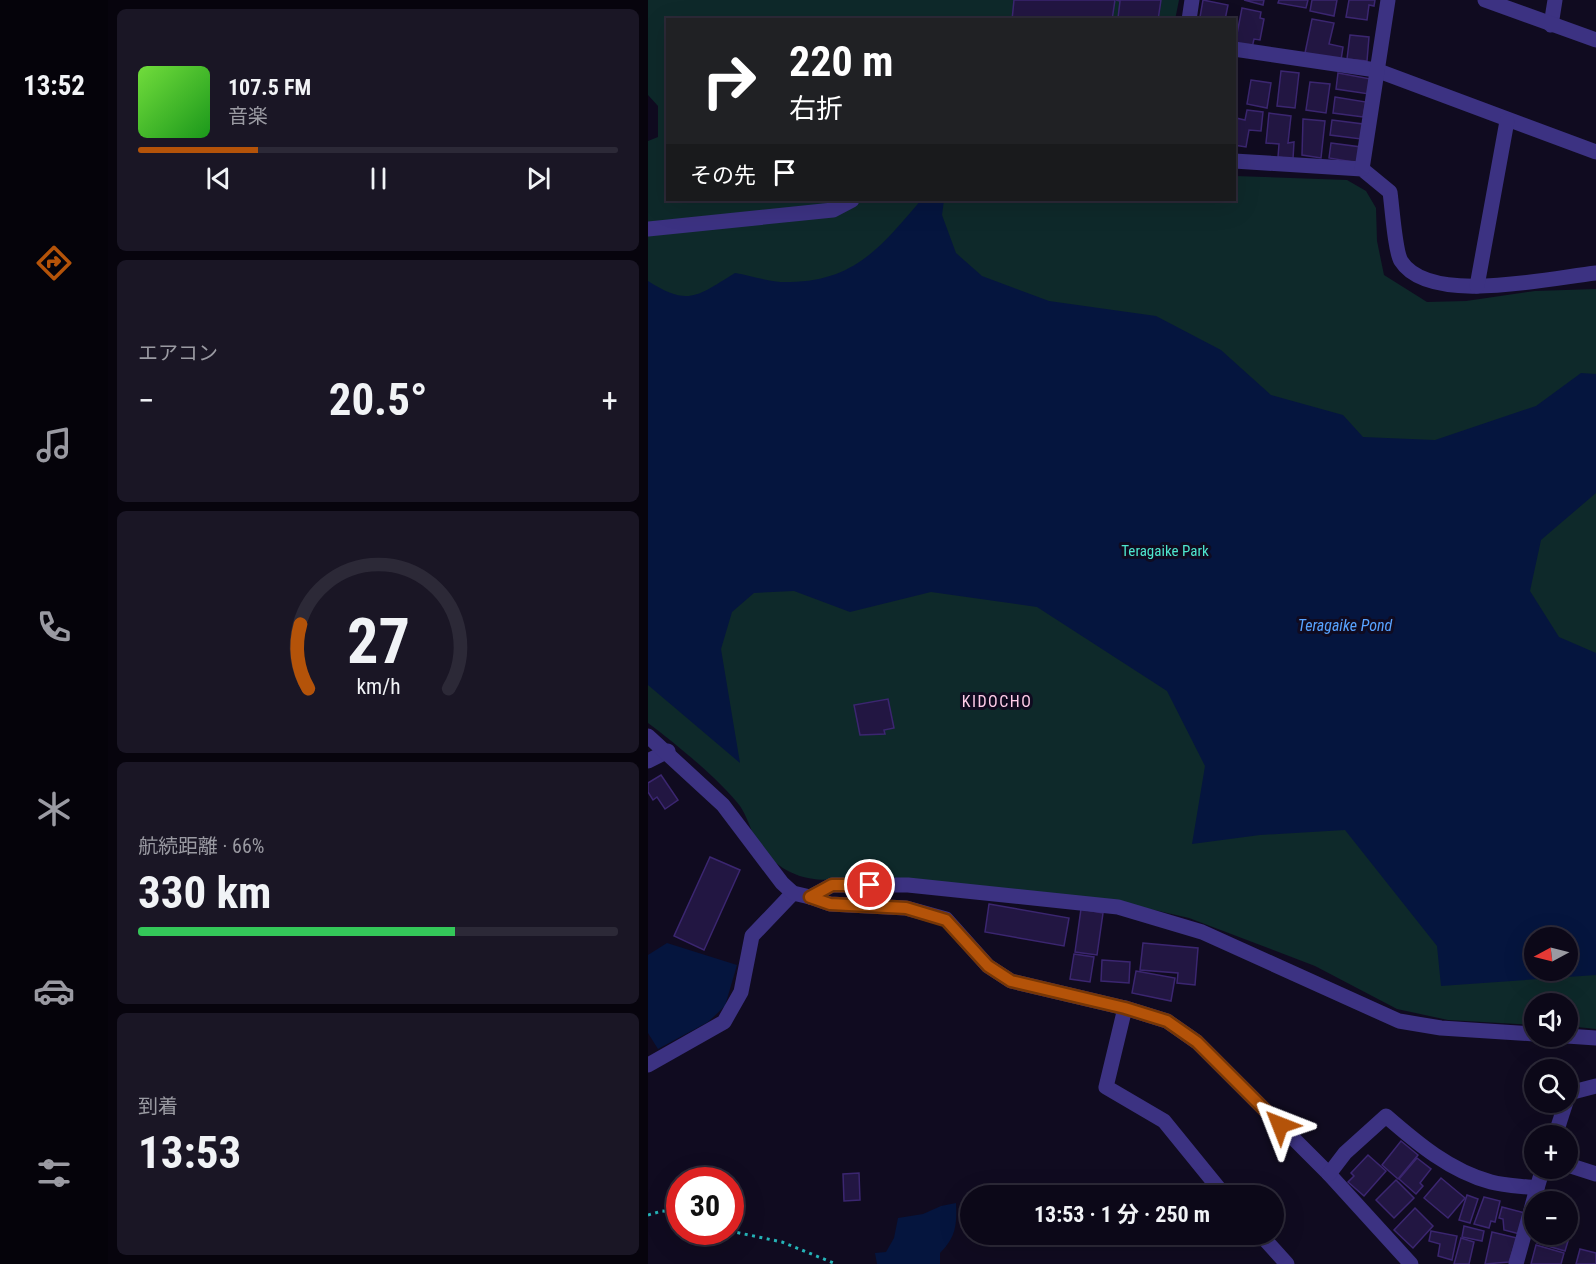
<!DOCTYPE html>
<html lang="ja">
<meta charset="utf-8">
<style>
body{margin:0;font-family:"Roboto Condensed","Noto Sans JP",sans-serif;background:#1a1625;color:#f1f3f6;height:100vh;display:flex;flex-direction:column;font-size:22px;white-space:nowrap}
*{box-sizing:border-box;margin:0}
p{font-size:20px;color:#9a9aa2}
.icon{flex:none;width:33px;height:33px;fill:none;stroke:currentColor;stroke-width:2;stroke-linecap:round;stroke-linejoin:round}
.map{position:relative;flex:1;overflow:hidden}
.side{display:flex;flex-direction:column;gap:9px;padding:9px;background:#07040d;width:540px}
.side>*{flex:none}
.banner{position:absolute;left:18px;top:18px;width:570px;height:183px;border-radius:0px;box-shadow:0 6px 24px #0002,0 0 0 2px #2c2937;background:#202124;color:#fff;overflow:hidden}
.needle{width:39px;rotate:263deg}
.fabs{position:absolute;left:876px;top:927px;display:grid;gap:12px}
.fabs a{display:grid;place-items:center;width:54px;height:54px;border-radius:50%;background:#0c0818;box-shadow:0 6px 24px #0002,0 0 0 2px #2c2937;font-size:30px}
.speed{position:absolute;left:18px;top:1167px;display:flex;gap:12px;font-size:30px;font-weight:700;text-align:center}
.speed>*{display:grid;place-content:center;width:78px;height:78px;border-radius:50%;background:#0c0818;box-shadow:0 6px 24px #0002,0 0 0 2px #2c2937;line-height:1}
.speed .limit{border:9px solid #d22;background:#fff;color:#111}
.pin{position:absolute;display:grid;place-items:center;width:51px;height:51px;color:#fff;margin:-26px;border:3px solid #fff;border-radius:50%;box-shadow:0 2px 6px #0007}
.me{position:absolute;width:66px;margin:-33px;rotate:315deg;stroke-linejoin:round;filter:drop-shadow(0 0 4px #0008)}
.turn{display:flex;align-items:center;gap:21px;height:126px;padding:0 24px;font-size:27px}
.turn .icon{width:78px;height:78px;stroke-width:2.5}
.turn b{display:block;font-size:42px;line-height:51px}
.then{display:flex;align-items:center;height:57px;padding:0 24px;background:#0003;gap:12px;font-size:22px}
.big{font-size:45px;font-weight:700;line-height:1.1}
.side .widget{flex:1;display:flex;flex-direction:column;justify-content:center;gap:9px;min-width:0;padding:0 21px;border-radius:9px;background:#1a1625}
.side .dial{align-items:center;gap:0}
.dial svg{height:156px;overflow:visible;fill:none;stroke:#2c2937;stroke-width:7;stroke-linecap:round;text-anchor:middle}
.dial text{fill:#f1f3f6;stroke:none}
.song{display:flex;align-items:center;gap:18px}
.cover{width:72px;height:72px;border-radius:9px;background:linear-gradient(135deg,hsl(100 70% 55%),hsl(120 70% 35%))}
.played{height:6px;border-radius:3px;background:linear-gradient(90deg,#b45309 25%,#2c2937 25%)}
.keys{display:flex;justify-content:space-around;direction:ltr}
.heat{display:flex;justify-content:space-between;align-items:center;font-size:33px;direction:ltr}
.charge{height:9px;border-radius:4px;background:linear-gradient(90deg,#34c759 66%,#2c2937 0)}
.trip{position:absolute;left:312px;top:1185px;width:324px;height:60px;border-radius:30px;background:#0c0818;box-shadow:0 6px 24px #0002,0 0 0 2px #2c2937;font-weight:700;line-height:60px;text-align:center}
main{display:flex;flex:1;min-height:0}
.dock{display:flex;flex-direction:column;width:108px;justify-content:space-around;align-items:center;background:#05030a;color:#9a9aa2}
.dock .icon{width:42px;height:42px}
.dock .selected{color:#b45309}
.dock b{font-size:27px;color:#f1f3f6}
.map>svg:first-child{display:block}
</style>
<main>
<nav class="dock">
<b>13:52</b>
<svg class="icon selected" aria-label="directions" viewBox="0 0 24 24"><path d="M12 3l9 9-9 9-9-9zM9 14v-3h6M13 9l2 2-2 2"/></svg>
<svg class="icon" aria-label="music" viewBox="0 0 24 24"><path d="M9 18V5l10-2v13"/><circle cx="6" cy="18" r="3"/><circle cx="16" cy="16" r="3"/></svg>
<svg class="icon" aria-label="phone" viewBox="0 0 24 24"><path d="M5 4h4l2 5-3 2q2 4 5 5l2-3 5 2v4C11 20 4 13 5 4z"/></svg>
<svg class="icon" aria-label="climate" viewBox="0 0 24 24"><path d="M12 3v18M4 7l16 10M4 17L20 7"/></svg>
<svg class="icon" aria-label="car" viewBox="0 0 24 24"><path d="M5 17H2v-5l4-1 3-4h7l3 4 3 1v5h-3M9 17h6M6 11h13"/><circle cx="7" cy="17" r="2"/><circle cx="17" cy="17" r="2"/></svg>
<svg class="icon" aria-label="filters" viewBox="0 0 24 24"><path d="M4 7h16M4 17h16"/><circle cx="9" cy="7" r="2"/><circle cx="15" cy="17" r="2"/></svg>
</nav>
<section class="side">
<div class="widget">
<div class="song"><i class="cover"></i><div><b>107.5 FM</b><p>音楽</p></div></div>
<div class="played"></div>
<div class="keys"><svg class="icon" aria-label="previous" viewBox="0 0 24 24"><path d="M18 5L8 12l10 7zM5 5v14"/></svg><svg class="icon" aria-label="pause" viewBox="0 0 24 24"><path d="M8 5v14M16 5v14"/></svg><svg class="icon" aria-label="next" viewBox="0 0 24 24"><path d="M6 5l10 7-10 7zM19 5v14"/></svg></div>
</div>
<div class="widget"><p>エアコン</p>
<div class="heat"><a>−</a><b class="big">20.5°</b><a>+</a></div>
</div>
<div class="widget dial"><svg viewBox="0 0 100 80">
<path d="M14 69A42 42 0 1 1 86 69"/>
<path d="M14 69A42 42 0 0 1 10 36" stroke="#b45309"/>
<text x="50" y="56" font-size="32" font-weight="700">27</text>
<text x="50" y="72" font-size="11">km/h</text>
</svg></div>
<div class="widget"><p>航続距離 · 66%</p><b class="big">330 km</b><div class="charge"></div></div>
<div class="widget"><p>到着</p><b class="big">13:53</b></div>
</section>
<div class="map">
<svg width="948" height="1264" viewBox="0 0 948 1264">
<rect width="100%" height="100%" fill="#100b20"/>
<path fill="#0e292a" fill-rule="evenodd" d="M0 0H531L527 20H20V200H586L587 176 699 180 718 191 728 208 729 241 736 275 779 302 818 301 887 291 948 289V1029L920 1026V1004H886V1025L800 1020 749 1009 667 966 541 918 489 906 193 879C156 883 128 872 108 839 102 829 99 816 92 806 71 779 28 744 0 723V141L10 137V106L0 95ZM886 938H920V970H886Z"/>
<g fill="#05153e" fill-rule="evenodd">
<path d="M273 200H296L294 215 308 253 334 276 401 301 508 316 573 350 623 395 695 415 715 437 787 440 888 406 933 373 948 374V493L893 540 882 591 911 637 948 653V975L793 986 789 946 697 830 612 835 544 844 557 766 519 691 389 607 283 592 202 612 146 591 106 593 84 612 73 649 92 763 0 685V281C41 307 49 296 87 273 105 276 124 283 142 282 207 281 234 246 273 200ZM886 938H920V970H886Z"/>
<polygon points="19,943 89,965 77,1006 60,1022 10,1049 0,1033 0,955"/>
<path d="M308 1203C309 1225 308 1237 292 1253V1264H229L227 1253 238 1252 246 1238 250 1218 275 1214 293 1206Z"/>
</g>
<g fill="#221642" stroke="#3b2670" stroke-width="1.5">
<polygon points="366,0 467,0 464,20 364,20"/>
<polygon points="468,0 513,0 510,20 470,18 472,1"/>
<polygon points="555,0 580,5 577,20 552,17"/>
<polygon points="596,0 616,0 615,5"/>
<polygon points="631,0 660,0 658,8 630,3"/>
<polygon points="664,0 689,0 686,16 662,11"/>
<polygon points="701,0 727,0 726,6 721,5 719,20 698,17"/>
<polygon points="594,8 613,12 612,18 616,19 612,40 606,39 604,48 587,44"/>
<polygon points="664,19 686,23 681,44 695,47 693,60 657,53"/>
<polygon points="702,35 721,37 719,61 699,59"/>
<polygon points="633,71 651,73 647,108 629,106"/>
<polygon points="690,73 723,79 721,94 688,89"/>
<polygon points="603,80 623,83 619,108 599,104"/>
<polygon points="662,82 682,84 678,113 658,110"/>
<polygon points="687,97 718,102 715,117 685,113"/>
<polygon points="599,110 615,112 613,131 601,130 598,147 586,145 588,118 597,120"/>
<polygon points="621,113 643,116 640,143 646,142 645,159 630,157 631,144 618,143"/>
<polygon points="655,119 677,121 673,158 654,155"/>
<polygon points="684,120 715,124 713,139 682,135"/>
<polygon points="683,143 713,147 711,163 681,158"/>
<polygon points="240,699 246,728 236,730 237,734 212,735 206,705"/>
<polygon points="13,775 30,800 17,809 9,797 5,800 0,792 0,783"/>
<polygon points="62,857 92,870 56,950 26,936"/>
<polygon points="341,904 421,918 416,946 337,932"/>
<polygon points="433,909 455,913 449,955 427,952"/>
<polygon points="495,943 550,948 547,985 529,983 530,973 492,970"/>
<polygon points="426,954 446,957 442,982 422,979"/>
<polygon points="454,960 482,962 481,983 453,981"/>
<polygon points="488,971 527,978 523,1001 484,993"/>
<polygon points="753,1141 770,1155 750,1179 734,1165"/>
<polygon points="720,1155 738,1171 716,1196 700,1182 706,1176 703,1173"/>
<polygon points="769,1158 783,1169 772,1183 775,1186 768,1194 751,1179"/>
<polygon points="211,1173 212,1200 196,1201 195,1174"/>
<polygon points="793,1178 817,1198 800,1218 776,1198"/>
<polygon points="748,1180 766,1198 746,1218 728,1200"/>
<polygon points="819,1195 830,1199 822,1223 811,1220"/>
<polygon points="836,1197 852,1201 847,1222 843,1221 841,1228 826,1224"/>
<polygon points="854,1207 877,1213 872,1234 856,1230 855,1219 851,1218"/>
<polygon points="767,1208 785,1226 765,1248 746,1230"/>
<polygon points="920,1219 926,1221 917,1251 889,1243 892,1234 920,1234"/>
<polygon points="816,1226 836,1231 834,1241 814,1237"/>
<polygon points="783,1231 809,1236 804,1260 790,1256 792,1244 781,1241"/>
<polygon points="844,1232 869,1238 861,1262 837,1264"/>
<polygon points="813,1238 826,1242 821,1264 806,1264"/>
<polygon points="888,1245 916,1253 913,1264 883,1264"/>
<polygon points="932,1249 948,1253 948,1264 928,1264"/>
</g>
<g fill="none" stroke-linecap="round" stroke-linejoin="round">
<g stroke="#25b4b8" stroke-width="3" stroke-dasharray="3 4.5" stroke-linecap="butt">
<polyline points="0,1215 14,1211 32,1212"/>
<polyline points="82,1231 134,1242 188,1264"/>
</g>
<g stroke="#3c3282" stroke-width="15">
<polyline points="541,20 544,0"/>
<polyline points="903,25 907,0"/>
<polyline points="586,49 728,70 948,152"/>
<path d="M586 161 714 169 742 192C744 206 747 251 753 261 781 306 902 278 948 273"/>
<polyline points="714,169 740,0"/>
<polyline points="0,229 185,210 204,200"/>
<polyline points="829,286 859,121"/>
<polyline points="0,761 20,751"/>
<polyline points="162,897 184,885 260,885 470,907 554,932 751,1021 793,1028 886,1034"/>
<polyline points="162,897 182,904 258,908 298,919 340,966 363,981 477,1008 519,1021 549,1042 681,1174 763,1264"/>
<polyline points="477,1008 458,1087 516,1121 577,1196"/>
<polyline points="919,1036 948,1038"/>
<polyline points="0,1065 76,1022 93,992 104,936 145,893"/>
<polyline points="920,1098 921,1093 948,1086"/>
<polyline points="907,1136 918,1102"/>
<polyline points="920,1165 948,1174"/>
<path d="M681 1174 697 1153 738 1116C769 1143 802 1171 843 1182 858 1186 874 1186 889 1188L868 1264"/>
<polyline points="889,1188 895,1168"/>
<polyline points="612,1234 639,1264"/>
</g>
<g stroke="#3c3282" stroke-width="15">
<polyline points="837,0 948,40"/>
<polyline points="0,736 75,805 134,883 145,893 162,897"/>
</g>
</g>
<g fill="none" stroke-linecap="round" stroke-linejoin="round">
<defs>
<polyline id="route" points="222,885 184,885 162,897 182,904 258,908 298,920 340,966 363,981 477,1008 519,1021 549,1042 632,1125"/>
</defs>
<use href="#route" stroke="#753606" stroke-width="15"/>
<use href="#route" stroke="#b45309" stroke-width="10"/>
</g>
<g text-anchor="middle" stroke-width="6" stroke-linejoin="round" paint-order="stroke">
<g font-size="15" fill="#4ee7ce" stroke="#100b20">
<text x="517" y="556">Teragaike Park</text>
</g>
<g font-size="16" font-style="italic" fill="#58a3ff" stroke="#100b20">
<text x="697" y="631">Teragaike Pond</text>
</g>
<g font-size="16" letter-spacing="1.5" fill="#ffcce8" stroke="#100b20">
<text x="349" y="707">KIDOCHO</text>
</g>
</g>
</svg>
<div class="fabs">
<a><svg class="needle" viewBox="-14 -14 28 28"><path d="M0-13l5 13h-10z" fill="#e53935"/><path d="M0 13l5-13h-10z" fill="#9a9aa2"/></svg></a>
<a><svg class="icon" aria-label="sound" viewBox="0 0 24 24"><path d="M4 9h4l5-4v14l-5-4H4zM17 9q2 3 0 6"/></svg></a>
<a><svg class="icon" aria-label="search" viewBox="0 0 24 24"><circle cx="10" cy="10" r="6"/><path d="M15 15l6 6"/></svg></a>
<a>+</a>
<a>−</a>
</div>
<div class="speed"><div class="limit">30</div></div>
<div class="pin" style="left:222px;top:885px;background:#d93025"><svg class="icon" aria-label="arrive" viewBox="0 0 24 24"><path d="M6 21V4h12l-3 4 3 4H6"/></svg></div>
<svg class="me" style="left:632px;top:1125px" viewBox="-20 -20 40 40"><path d="M0-17L14 15 0 8-14 15z" fill="#b45309" stroke="#fff" stroke-width="4"/></svg>
<div class="trip">13:53 · 1 分 · 250 m</div>
<div class="banner">
<div class="turn"><svg class="icon" aria-label="right" viewBox="0 0 24 24"><path d="M7 20v-9h11M14 6l5 5-5 5"/></svg><div><b>220 m</b>右折</div></div>
<div class="then">その先<svg class="icon" aria-label="arrive" viewBox="0 0 24 24"><path d="M6 21V4h12l-3 4 3 4H6"/></svg></div>
</div>
</div>
</main>
